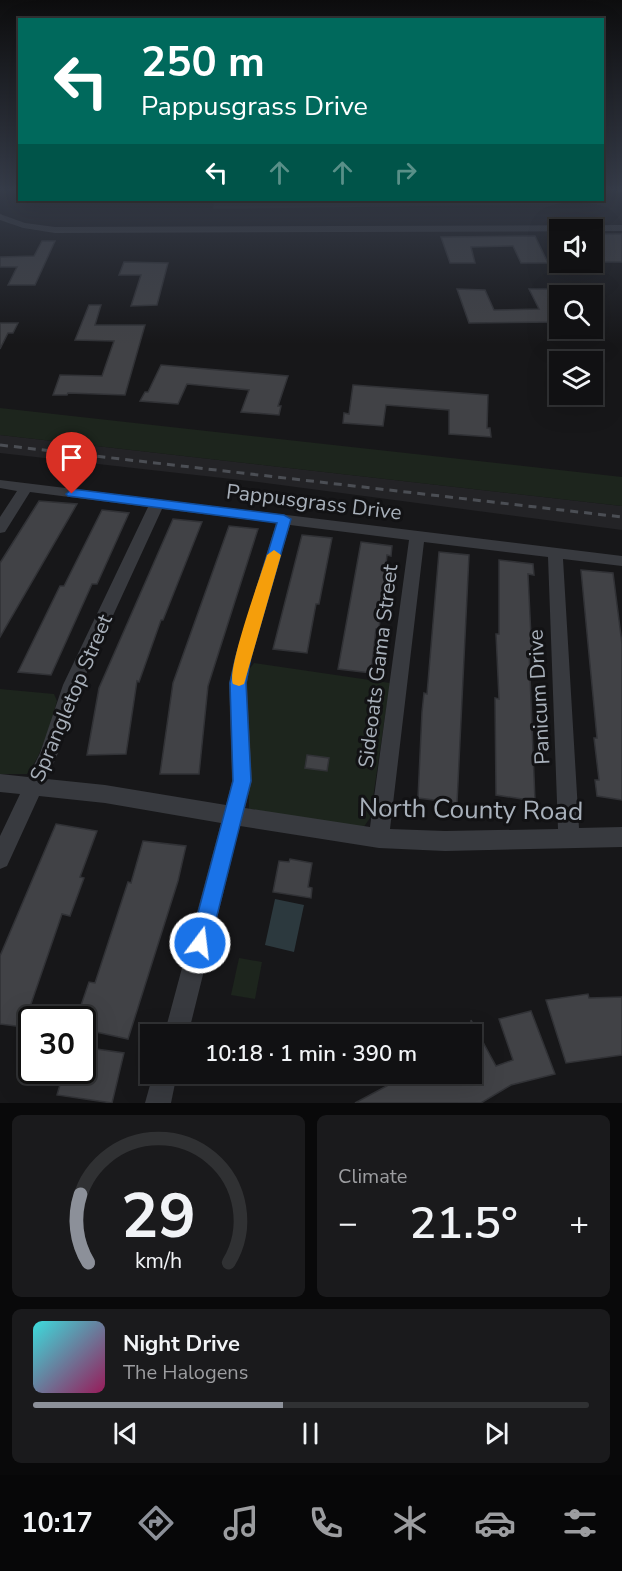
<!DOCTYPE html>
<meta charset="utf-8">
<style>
body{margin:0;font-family:"Nunito Sans",sans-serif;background:#1a1a1c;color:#f1f3f6;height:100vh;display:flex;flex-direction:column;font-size:22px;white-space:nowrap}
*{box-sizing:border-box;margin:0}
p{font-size:20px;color:#9c9da0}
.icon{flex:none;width:33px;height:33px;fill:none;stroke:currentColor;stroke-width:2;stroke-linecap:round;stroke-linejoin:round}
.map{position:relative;height:1103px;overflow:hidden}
.panel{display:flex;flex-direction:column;gap:12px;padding:12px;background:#09090a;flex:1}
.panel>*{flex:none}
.hud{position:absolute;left:18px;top:18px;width:586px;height:183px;border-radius:0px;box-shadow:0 6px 24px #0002,0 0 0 2px #303133;background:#00695c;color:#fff;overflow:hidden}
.controls{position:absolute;left:549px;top:219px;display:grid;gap:12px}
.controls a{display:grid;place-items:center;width:54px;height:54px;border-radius:0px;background:#111113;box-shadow:0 6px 24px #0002,0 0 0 2px #303133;font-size:30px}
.speed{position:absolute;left:18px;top:1006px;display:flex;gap:12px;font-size:30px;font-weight:700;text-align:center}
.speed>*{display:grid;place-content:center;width:78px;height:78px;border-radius:50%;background:#111113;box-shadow:0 6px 24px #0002,0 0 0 2px #303133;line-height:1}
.speed .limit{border:3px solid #111;border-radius:9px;background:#fff;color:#111}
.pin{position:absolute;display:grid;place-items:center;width:51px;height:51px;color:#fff;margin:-62px -26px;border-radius:50% 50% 50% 0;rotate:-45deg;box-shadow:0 0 6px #0007}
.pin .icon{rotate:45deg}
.me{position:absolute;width:66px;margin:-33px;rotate:15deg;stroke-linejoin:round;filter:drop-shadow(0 0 4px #0008)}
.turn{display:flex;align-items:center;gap:21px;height:126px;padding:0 24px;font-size:27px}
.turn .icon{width:78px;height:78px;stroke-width:2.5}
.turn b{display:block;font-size:42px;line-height:51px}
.lanes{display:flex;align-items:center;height:57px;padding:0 24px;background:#0003;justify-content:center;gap:30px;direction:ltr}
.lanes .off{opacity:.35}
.big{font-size:45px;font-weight:600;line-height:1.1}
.panel .card{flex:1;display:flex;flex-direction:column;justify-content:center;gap:9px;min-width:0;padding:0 21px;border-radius:9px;background:#1a1a1c}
.panel .dial{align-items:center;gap:0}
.dial svg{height:156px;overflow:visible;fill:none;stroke:#303133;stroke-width:7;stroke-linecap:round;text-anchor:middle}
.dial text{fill:#f1f3f6;stroke:none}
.song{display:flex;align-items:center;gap:18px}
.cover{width:72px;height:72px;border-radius:9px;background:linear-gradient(135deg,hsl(180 70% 55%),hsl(330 70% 35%))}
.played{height:6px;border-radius:3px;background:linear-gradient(90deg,#8c9099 45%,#303133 45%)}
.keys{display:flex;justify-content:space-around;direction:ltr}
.heat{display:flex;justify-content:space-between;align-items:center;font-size:33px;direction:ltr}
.panel .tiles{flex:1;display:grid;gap:12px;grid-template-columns:1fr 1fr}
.card:last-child{grid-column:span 2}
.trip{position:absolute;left:140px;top:1024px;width:342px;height:60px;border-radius:0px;background:#111113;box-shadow:0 6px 24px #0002,0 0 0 2px #303133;font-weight:600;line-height:60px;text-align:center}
.tab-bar{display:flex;height:96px;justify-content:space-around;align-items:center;background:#070708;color:#9c9da0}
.tab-bar .icon{width:42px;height:42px}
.tab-bar .current{color:#8c9099}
.tab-bar b{font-size:27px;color:#f1f3f6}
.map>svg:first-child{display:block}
</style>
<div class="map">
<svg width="622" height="1103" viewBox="0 0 622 1103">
<rect width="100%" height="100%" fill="#171719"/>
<g fill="#232326">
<polygon points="214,200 555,200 558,204 213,209"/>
<polygon points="0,435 622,506 622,530 258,482 0,453"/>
</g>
<g fill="#1d251d">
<polygon points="0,408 622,477 622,506 0,435"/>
<polygon points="254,663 390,683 370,818 363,828 249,809 246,693 248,671"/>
<path d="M0 689 54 694 57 701C50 726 43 753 27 774H0Z"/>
<polygon points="239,958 262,962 255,999 231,995"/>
</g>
<polygon fill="#2c393e" points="275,899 304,905 294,952 265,945"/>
<g fill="#414246" stroke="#313236" stroke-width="1.5">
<polygon points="592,234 622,234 622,262 600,262 592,249"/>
<polygon points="535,236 548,263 521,263 513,246 471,247 475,263 450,263 441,237"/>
<polygon points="42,241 55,241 35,285 8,285 17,267 0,267 0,257 34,256"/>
<polygon points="124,262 168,263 157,305 131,306 141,275 119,275"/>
<polygon points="457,289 485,290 494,310 539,309 529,289 554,289 560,299 560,322 469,323"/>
<polygon points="89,305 101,305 95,325 145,325 125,395 68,393 67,395 53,395 60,375 102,376 114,341 75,340"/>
<polygon points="0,323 18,323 13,333 8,333 0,349"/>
<polygon points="161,365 288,376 278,406 281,406 279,415 241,412 249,390 187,384 178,404 140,401 145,392 148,392"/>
<polygon points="353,385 488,395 487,428 490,428 491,437 449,434 449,410 386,405 383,426 343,423 344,413 349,414"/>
<polygon points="39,501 77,504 0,637 0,563"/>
<polygon points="102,510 129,513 97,584 92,584 51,675 18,672 60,586 64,586"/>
<polygon points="173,519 202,522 163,620 161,620 139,682 137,681 126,754 87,755 99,688"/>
<polygon points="229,526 258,529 208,686 199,774 160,774 173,683"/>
<polygon points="302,535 332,538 319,604 316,604 307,653 273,649"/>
<polygon points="361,542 392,546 391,556 387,555 379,629 376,629 371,673 338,669"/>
<polygon points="439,552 469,555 457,803 418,798 422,712 424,693 427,694"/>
<polygon points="499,560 533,564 534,575 528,574 531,637 533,638 534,651 529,651 535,801 496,795 495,698 499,699 496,634 499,634"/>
<polygon points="581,570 613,573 622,644 622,800 597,796 595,780 599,780 594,738 597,738"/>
<polygon points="307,755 329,758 327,771 305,768"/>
<polygon points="56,824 97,831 80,877 84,878 70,916 62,914 23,1027 0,1024 0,956"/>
<polygon points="143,841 186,846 178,881 128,1039 82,1029 82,1020 76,1020 89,982 95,983 128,882 131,883"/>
<polygon points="290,859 312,863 308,887 312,888 311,898 273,892 279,861 289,862"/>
<polygon points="588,994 589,998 622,997 622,1055 566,1063 546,1000"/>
<polygon points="531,1011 555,1074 511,1085 481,1103 355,1103 409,1074 471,1074 471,1020 496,1066 513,1060 499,1019"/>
<polygon points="82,1047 124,1053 112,1103 57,1095 64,1071 82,1071"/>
</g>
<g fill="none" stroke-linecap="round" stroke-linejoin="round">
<g fill="#383a3f" fill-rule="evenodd">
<polygon points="617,190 622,190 622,192 618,192"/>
<polygon points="0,214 25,223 55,227 622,225 622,231 55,233 23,228 0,220"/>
<path d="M0 480 622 556V566L563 559 579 828 622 827V847L445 851 379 848 240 826 188 1035H164L221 823 105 803 39 796 7 866 0 869V836L20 794 0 792V774L28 777 40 753 63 685 148 507 30 492 5 532 0 533V517L17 491 0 488ZM162 509 276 523 235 657 229 683 232 781 226 805 105 785 47 779 58 753 81 685ZM290 525 409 540 370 827 245 808 252 781 247 683 251 657ZM424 542 548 557 558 829 445 831 390 829Z"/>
<polygon points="153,1074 177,1074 171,1103 145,1103"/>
</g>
<polyline stroke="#4b4e54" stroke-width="3" stroke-dasharray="8 6" stroke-linecap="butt" points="0,445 622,517"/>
</g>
<linearGradient id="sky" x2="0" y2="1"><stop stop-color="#0d0d0e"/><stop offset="0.55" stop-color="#363c49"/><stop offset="1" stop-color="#363c49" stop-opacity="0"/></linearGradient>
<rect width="622" height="344" fill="url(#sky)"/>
<polygon fill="#1a73e8" stroke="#114b97" stroke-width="1.5" points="72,489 284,515 291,519 251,657 246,683 251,781 210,943 207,950 200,953 193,950 190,943 233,781 230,683 236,657 277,523 68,496 66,494"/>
<path fill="#f59e0b" d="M274 550 281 555 244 684 239 686 233 684C226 671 261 575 267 555Z"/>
<g text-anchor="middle" stroke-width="6" stroke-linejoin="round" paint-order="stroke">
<g font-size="21" fill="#a8b0ba" stroke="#121214">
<text transform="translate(314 502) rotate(7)" y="7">Pappusgrass Drive</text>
<text transform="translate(378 666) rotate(-83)" y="7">Sideoats Gama Street</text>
<text transform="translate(539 697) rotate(-93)" y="7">Panicum Drive</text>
<text transform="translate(71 698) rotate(-67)" y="7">Sprangletop Street</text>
</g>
<g font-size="26" fill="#a8b0ba" stroke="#121214">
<text transform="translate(471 809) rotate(1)" y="9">North County Road</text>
</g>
</g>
</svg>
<div class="controls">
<a><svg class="icon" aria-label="sound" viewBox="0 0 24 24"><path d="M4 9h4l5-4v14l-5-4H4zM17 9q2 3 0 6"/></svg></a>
<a><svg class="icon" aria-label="search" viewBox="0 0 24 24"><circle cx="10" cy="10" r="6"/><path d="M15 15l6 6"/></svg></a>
<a><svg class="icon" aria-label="layers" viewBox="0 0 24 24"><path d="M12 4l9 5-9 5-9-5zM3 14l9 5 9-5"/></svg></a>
</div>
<div class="speed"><div class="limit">30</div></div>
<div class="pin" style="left:72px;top:494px;background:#d93025"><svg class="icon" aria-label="arrive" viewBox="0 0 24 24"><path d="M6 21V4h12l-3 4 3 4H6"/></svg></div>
<svg class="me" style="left:200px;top:943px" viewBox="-20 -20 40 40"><circle r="17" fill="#1a73e8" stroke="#fff" stroke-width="3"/><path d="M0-11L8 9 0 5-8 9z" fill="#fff"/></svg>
<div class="trip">10:18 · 1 min · 390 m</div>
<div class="hud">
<div class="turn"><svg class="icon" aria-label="left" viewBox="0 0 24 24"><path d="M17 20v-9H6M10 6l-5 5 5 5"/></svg><div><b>250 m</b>Pappusgrass Drive</div></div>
<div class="lanes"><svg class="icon" aria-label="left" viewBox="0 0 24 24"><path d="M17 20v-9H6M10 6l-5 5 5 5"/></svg><svg class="icon off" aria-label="ahead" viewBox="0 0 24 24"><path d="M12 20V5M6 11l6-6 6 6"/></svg><svg class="icon off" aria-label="ahead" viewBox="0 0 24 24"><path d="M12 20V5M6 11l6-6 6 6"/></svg><svg class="icon off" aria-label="right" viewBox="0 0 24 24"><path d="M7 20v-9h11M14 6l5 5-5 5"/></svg></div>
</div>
</div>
<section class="panel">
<div class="tiles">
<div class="card dial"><svg viewBox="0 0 100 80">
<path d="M14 69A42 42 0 1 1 86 69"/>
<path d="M14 69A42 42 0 0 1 10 34" stroke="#8c9099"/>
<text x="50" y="56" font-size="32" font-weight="700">29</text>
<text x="50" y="72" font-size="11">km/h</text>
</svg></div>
<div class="card"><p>Climate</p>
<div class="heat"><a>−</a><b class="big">21.5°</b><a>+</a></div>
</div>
<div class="card">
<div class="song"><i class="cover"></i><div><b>Night Drive</b><p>The Halogens</p></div></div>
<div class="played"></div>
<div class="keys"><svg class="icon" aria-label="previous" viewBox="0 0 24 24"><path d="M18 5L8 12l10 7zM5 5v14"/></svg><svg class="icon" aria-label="pause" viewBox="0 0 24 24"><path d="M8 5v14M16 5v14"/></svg><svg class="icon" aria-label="next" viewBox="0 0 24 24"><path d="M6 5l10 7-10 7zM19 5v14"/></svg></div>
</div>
</div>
</section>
<nav class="tab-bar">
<b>10:17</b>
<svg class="icon current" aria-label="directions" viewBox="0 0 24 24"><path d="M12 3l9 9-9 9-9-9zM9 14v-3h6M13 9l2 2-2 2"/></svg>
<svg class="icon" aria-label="music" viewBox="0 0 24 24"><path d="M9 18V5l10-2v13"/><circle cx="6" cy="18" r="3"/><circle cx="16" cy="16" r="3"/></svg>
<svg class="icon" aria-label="phone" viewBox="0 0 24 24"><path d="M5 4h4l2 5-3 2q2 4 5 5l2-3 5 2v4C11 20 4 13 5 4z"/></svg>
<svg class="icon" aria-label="climate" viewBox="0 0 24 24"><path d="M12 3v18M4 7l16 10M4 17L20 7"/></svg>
<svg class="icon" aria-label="car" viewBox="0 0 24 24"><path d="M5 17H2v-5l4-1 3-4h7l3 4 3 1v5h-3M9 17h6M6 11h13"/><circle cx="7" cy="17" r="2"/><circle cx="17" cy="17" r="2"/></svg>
<svg class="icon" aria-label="filters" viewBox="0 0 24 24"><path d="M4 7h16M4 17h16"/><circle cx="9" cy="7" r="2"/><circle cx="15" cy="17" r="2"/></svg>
</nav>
